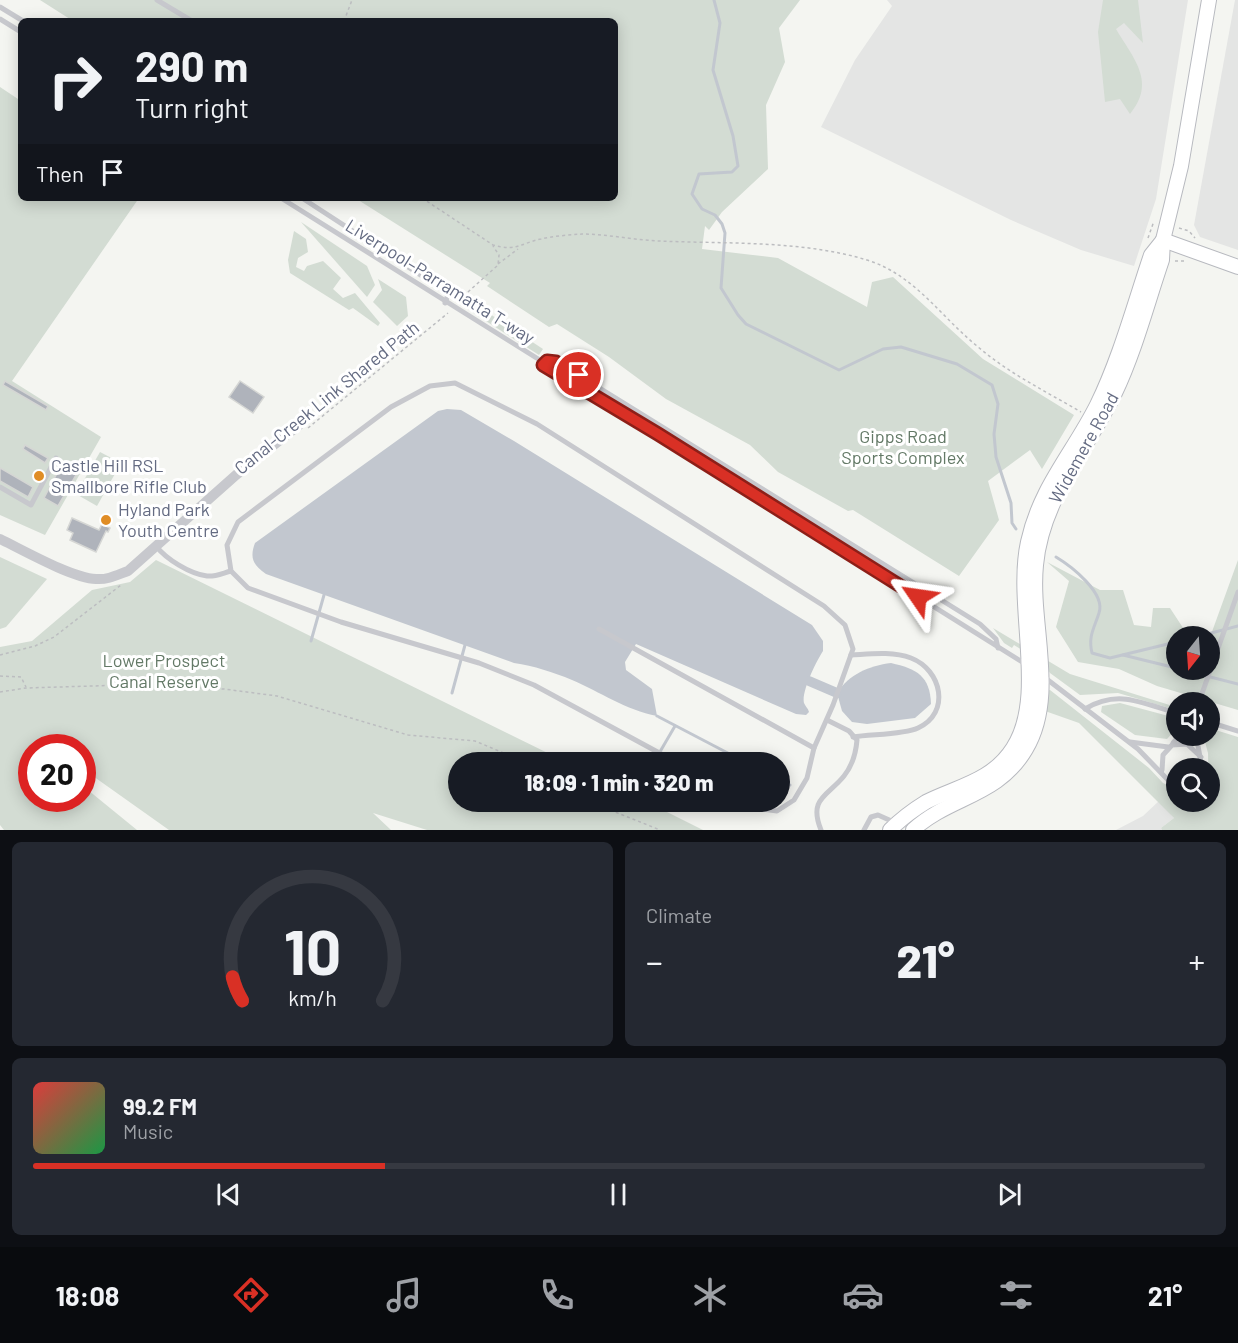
<!DOCTYPE html>
<meta charset="utf-8">
<style>
body{margin:0;font-family:Barlow,sans-serif;background:#242831;color:#f1f3f6;height:100vh;display:flex;flex-direction:column;font-size:22px;white-space:nowrap}
*{box-sizing:border-box;margin:0}
p{font-size:20px;color:#9ea1a6}
.icon{flex:none;width:33px;height:33px;fill:none;stroke:currentColor;stroke-width:2;stroke-linecap:round;stroke-linejoin:round}
.map{position:relative;height:830px;overflow:hidden}
.details{display:flex;flex-direction:column;gap:12px;padding:12px;background:#0d0f14;flex:1}
.details>*{flex:none}
.guide{position:absolute;left:18px;top:18px;width:600px;height:183px;border-radius:9px;box-shadow:0 3px 15px #0003;background:#171b24;color:#f1f3f6;overflow:hidden}
.needle{width:39px;rotate:197deg}
.tools{position:absolute;left:1166px;top:626px;display:grid;gap:12px}
.tools a{display:grid;place-items:center;width:54px;height:54px;border-radius:50%;background:#171b24;box-shadow:0 3px 15px #0003;font-size:30px}
.speed{position:absolute;left:18px;top:734px;display:flex;gap:12px;font-size:30px;font-weight:700;text-align:center}
.speed>*{display:grid;place-content:center;width:78px;height:78px;border-radius:50%;background:#171b24;box-shadow:0 3px 15px #0003;line-height:1}
.speed .limit{border:9px solid #d22;background:#fff;color:#111}
.pin{position:absolute;display:grid;place-items:center;width:51px;height:51px;color:#fff;margin:-26px;border:3px solid #fff;border-radius:50%;box-shadow:0 2px 6px #0007}
.me{position:absolute;width:66px;margin:-33px;rotate:302deg;stroke-linejoin:round;filter:drop-shadow(0 0 4px #0008)}
.turn{display:flex;align-items:center;gap:21px;height:126px;padding:0 18px;font-size:27px}
.turn .icon{width:78px;height:78px;stroke-width:2.5}
.turn b{display:block;font-size:42px;line-height:51px}
.then{display:flex;align-items:center;height:57px;padding:0 18px;background:#0003;gap:12px;font-size:22px}
.big{font-size:45px;font-weight:800;line-height:1.1}
.details .widget{flex:1;display:flex;flex-direction:column;justify-content:center;gap:9px;min-width:0;padding:0 21px;border-radius:9px;background:#242831}
.details .dial{align-items:center;gap:0}
.dial svg{height:156px;overflow:visible;fill:none;stroke:#363941;stroke-width:7;stroke-linecap:round;text-anchor:middle}
.dial text{fill:#f1f3f6;stroke:none}
.song{display:flex;align-items:center;gap:18px}
.cover{width:72px;height:72px;border-radius:9px;background:linear-gradient(135deg,hsl(0 70% 55%),hsl(140 70% 35%))}
.played{height:6px;border-radius:3px;background:linear-gradient(90deg,#d93025 30%,#363941 30%)}
.keys{display:flex;justify-content:space-around;direction:ltr}
.heat{display:flex;justify-content:space-between;align-items:center;font-size:33px;direction:ltr}
.details .tiles{flex:1;display:grid;gap:12px;grid-template-columns:1fr 1fr}
.widget:last-child{grid-column:span 2}
.trip{position:absolute;left:448px;top:752px;width:342px;height:60px;border-radius:30px;background:#171b24;box-shadow:0 3px 15px #0003;font-weight:800;line-height:60px;text-align:center}
.dock{display:flex;height:96px;justify-content:space-around;align-items:center;background:#090b0e;color:#9ea1a6}
.dock .icon{width:42px;height:42px}
.dock .active{color:#d93025}
.dock b{font-size:27px;color:#f1f3f6}
.map>svg:first-child{display:block}
</style>
<div class="map">
<svg width="1238" height="830" viewBox="0 0 1238 830">
<rect width="100%" height="100%" fill="#f4f5f1"/>
<g fill="#e4e5e4">
<polygon points="887,0 1188,0 1156,199 1134,266 1081,250 1011,220 821,127 855,60 892,6"/>
<polygon points="1235,0 1238,0 1238,250 1200,237 1194,225"/>
<polygon points="1159,801 1174,818 1161,828 1162,830 1116,830 1143,816"/>
</g>
<g fill="#d3dcd3">
<polygon points="40,0 800,0 779,28 785,62 766,105 768,169 722,212 709,230 705,226 702,249 778,258 867,307 872,282 893,277 983,359 1074,415 1042,469 1030,450 988,481 999,520 959,576 853,510 848,511 778,472 750,445 666,399 609,357 557,324 549,327 487,286 490,283 355,198 615,198 615,21 73,21"/>
<path d="M1103 0H1138L1143 43 1124 23 1116 29C1133 58 1157 82 1130 114L1120 99 1105 102 1098 32Z"/>
<polygon points="0,87 21,101 21,198 139,198 12,381 101,437 45,535 0,515"/>
<polygon points="301,222 367,266 375,285 367,297"/>
<polygon points="294,231 306,239 308,252 298,258 296,267 304,271 307,266 323,261 341,278 333,289 343,298 355,293 380,323 378,326 353,308 349,310 290,273 288,260"/>
<polygon points="378,279 406,297 408,316 397,326 373,302 382,290"/>
<polygon points="464,301 490,314 543,349 539,355 461,305"/>
<polygon points="100,452 121,463 97,506 76,494"/>
<polygon points="0,557 47,579 6,627 0,629"/>
<polygon points="156,560 566,762 459,762 459,801 645,801 703,830 427,830 373,813 391,830 169,830 83,769 82,747 32,747 32,798 82,798 83,786 137,830 4,830 0,825 0,647 32,641 92,590 130,582"/>
<polygon points="1238,560 1238,710 1157,686 1119,669 1078,662 1056,627 1069,581 1047,562 1100,590 1123,590 1134,625 1151,627 1153,608 1170,608 1187,634 1192,636 1176,636 1176,669 1209,669 1209,640"/>
<polygon points="993,628 1070,674 1176,707 1176,710 1118,693 1080,695 1050,673 1045,664 1014,645 1012,648 1004,643"/>
<polygon points="1050,690 1149,768 1163,783 1176,789 1176,801 1209,801 1208,753 1204,738 1195,735 1209,735 1209,728 1238,737 1238,830 1162,830 1161,828 1174,818 1079,723 1045,711 1047,691"/>
<polygon points="1120,703 1176,718 1176,729 1167,739 1135,735 1101,712 1102,706"/>
</g>
<g fill="#c2c7cf">
<path d="M447 409 461 410 514 441 812 625 823 641V651C817 660 801 692 804 703 805 706 808 708 809 712L806 715 796 714 636 644 625 662 626 670 652 689 657 716C626 710 600 692 572 680 553 672 534 666 514 663L266 574C254 565 249 559 255 543L438 411Z"/>
<path d="M891 663C917 669 930 676 931 704L915 718 867 724 852 722 842 711 837 693C849 674 869 666 891 663Z"/>
</g>
<g fill="none" stroke-linecap="round" stroke-linejoin="round">
<g stroke="#c2c7cf" stroke-width="3">
<polyline points="714,0 720,23 713,70 733,136 738,166 732,172 699,174 692,194 702,209 715,215 722,224 725,233 721,288 738,315 746,324 839,370 883,349 901,347 957,364 992,385 998,404 994,434 996,457 1011,503 1012,523 1016,529"/>
<path d="M1056 557C1071 566 1106 593 1099 613 1094 629 1088 636 1092 653L1110 658 1176 642"/>
<polyline points="1200,636 1238,626"/>
<polyline points="311,641 324,595"/>
<polyline points="1123,655 1176,668"/>
<polyline points="1179,669 1238,684"/>
<polyline points="452,693 465,645"/>
<polyline points="657,716 745,762"/>
<polyline points="654,762 675,726"/>
<polyline points="780,780 790,785"/>
</g>
<polyline stroke="#c2c7cf" stroke-width="10" points="809,681 837,693"/>
</g>
<g fill="#afb3bb" stroke="#d5d6d4" stroke-width="1.5">
<polygon points="5,381 48,406 46,410 3,385"/>
<polygon points="240,381 264,397 253,413 229,397"/>
<polygon points="25,445 48,458 45,463 23,449"/>
<polygon points="63,462 79,470 58,506 44,498"/>
<polygon points="0,468 33,487 28,497 0,481"/>
<polygon points="72,518 99,530 102,524 110,528 108,532 106,531 96,552 70,540 73,533 67,530"/>
</g>
<g fill="none" stroke-linecap="round" stroke-linejoin="round">
<defs>
<g id="secondary">
<polyline points="1163,240 1238,267"/>
<path d="M890 830C901 819 913 810 926 802 958 786 992 781 1013 748 1047 696 1014 605 1028 542 1040 487 1073 453 1097 405 1120 358 1134 305 1151 255L1163 240"/>
<path d="M913 830C950 796 998 797 1026 749 1058 695 1030 624 1036 565 1042 499 1087 450 1115 393 1135 351 1147 304 1162 260L1163 240 1181 166 1209 0"/>
</g>
</defs>
<use href="#secondary" stroke="#b7b9bf" stroke-width="16"/>
<g stroke="#bcbdc0" stroke-width="1.5" stroke-dasharray="3 3" stroke-linecap="butt">
<polyline points="344,21 352,0"/>
<path d="M422 198 493 245C516 252 521 243 541 239 553 236 569 235 582 234 607 234 633 240 659 241 727 244 801 240 867 260 915 275 940 316 977 346 1008 373 1045 391 1081 412"/>
<polyline points="1179,228 1189,231 1195,238"/>
<polyline points="1148,238 1154,221"/>
<polyline points="1175,261 1184,261"/>
<polyline points="498,264 518,249"/>
<polyline points="459,300 498,265 499,255 493,246"/>
<polyline points="308,428 448,313"/>
<polyline points="0,655 35,646 54,637 121,585"/>
<polyline points="0,676 21,677 26,687"/>
<polyline points="0,692 26,688 125,685 224,689 277,696 408,735 475,741 525,762"/>
<polyline points="588,801 660,830"/>
</g>
<g stroke="#c7c8cd" stroke-width="5">
<polyline points="157,0 192,21"/>
<polyline points="0,7 23,21"/>
<polyline points="0,19 21,32"/>
<polyline points="281,198 1027,665"/>
<polyline points="302,198 442,289 448,295 445,303"/>
<polyline points="543,365 553,361 564,366 980,624 996,639 998,648"/>
<polyline points="0,487 31,505 56,458"/>
<path d="M156 546C166 559 190 574 207 576 215 577 223 573 231 571"/>
<polyline points="599,629 814,748"/>
<path d="M851 655C870 654 892 651 911 658 942 670 951 713 918 728 903 735 871 734 853 737"/>
<polyline points="1044,677 1138,749 1168,780 1176,783"/>
<polyline points="1199,702 1238,592"/>
<path d="M1085 709C1118 689 1142 703 1176 713"/>
<polyline points="1209,722 1238,731"/>
<polyline points="1196,735 1202,768"/>
<polyline points="1130,742 1168,747"/>
<polyline points="1173,743 1180,735"/>
<polyline points="676,762 534,685 479,663 341,622 248,588 231,571 227,545 238,522 391,407 430,386 455,383 537,424 824,606 845,625 853,649 833,705 814,748 807,778 794,800 777,811 746,807 735,801"/>
<polyline points="1162,770 1163,755 1172,745 1187,744 1201,757"/>
<path d="M821 830C808 798 828 796 844 776 852 766 856 752 857 740L849 731 827 720"/>
<polyline points="864,830 871,817 878,815 896,823"/>
</g>
<path stroke="#c7c8cd" stroke-width="10" d="M0 539C23 550 72 578 96 579 108 580 117 575 128 571L236 475 299 425"/>
<use href="#secondary" stroke="#fff" stroke-width="14"/>
</g>
<g fill="none" stroke-linecap="round" stroke-linejoin="round">
<defs>
<polyline id="route" points="579,375 556,362 547,361 543,365 658,434 918,597"/>
</defs>
<use href="#route" stroke="#8d1f18" stroke-width="15"/>
<use href="#route" stroke="#d93025" stroke-width="10"/>
</g>
<g fill="#e08d26" stroke="#fff" stroke-width="2">
<circle cx="39" cy="476" r="6"/>
<circle cx="106" cy="520" r="6"/>
</g>
<g text-anchor="middle" stroke-width="6" stroke-linejoin="round" paint-order="stroke">
<g font-size="18" fill="#646b82" stroke="#fff">
<text transform="translate(440 282) rotate(32)" y="6">Liverpool–Parramatta T-way</text>
<text transform="translate(327 398) rotate(-39)" y="6">Canal-Creek Link Shared Path</text>
<text transform="translate(1084 448) rotate(-61)" y="6">Widemere Road</text>
</g>
<g font-size="18" fill="#637966" stroke="#fff">
<text x="903" y="443">Gipps Road<tspan x="903" dy="21">Sports Complex</tspan></text>
<text x="164" y="667">Lower Prospect<tspan x="164" dy="21">Canal Reserve</tspan></text>
</g>
<g font-size="18" fill="#646b82" stroke="#fff" text-anchor="start">
<text x="51" y="472">Castle Hill RSL<tspan x="51" dy="21">Smallbore Rifle Club</tspan></text>
<text x="118" y="516">Hyland Park<tspan x="118" dy="21">Youth Centre</tspan></text>
</g>
</g>
</svg>
<div class="tools">
<a><svg class="needle" viewBox="-14 -14 28 28"><path d="M0-13l5 13h-10z" fill="#e53935"/><path d="M0 13l5-13h-10z" fill="#9ea1a6"/></svg></a>
<a><svg class="icon" aria-label="sound" viewBox="0 0 24 24"><path d="M4 9h4l5-4v14l-5-4H4zM17 9q2 3 0 6"/></svg></a>
<a><svg class="icon" aria-label="search" viewBox="0 0 24 24"><circle cx="10" cy="10" r="6"/><path d="M15 15l6 6"/></svg></a>
</div>
<div class="speed"><div class="limit">20</div></div>
<div class="pin" style="left:579px;top:375px;background:#d93025"><svg class="icon" aria-label="arrive" viewBox="0 0 24 24"><path d="M6 21V4h12l-3 4 3 4H6"/></svg></div>
<svg class="me" style="left:918px;top:597px" viewBox="-20 -20 40 40"><path d="M0-17L14 15 0 8-14 15z" fill="#d93025" stroke="#fff" stroke-width="4"/></svg>
<div class="trip">18:09 · 1 min · 320 m</div>
<div class="guide">
<div class="turn"><svg class="icon" aria-label="right" viewBox="0 0 24 24"><path d="M7 20v-9h11M14 6l5 5-5 5"/></svg><div><b>290 m</b>Turn right</div></div>
<div class="then">Then<svg class="icon" aria-label="arrive" viewBox="0 0 24 24"><path d="M6 21V4h12l-3 4 3 4H6"/></svg></div>
</div>
</div>
<section class="details">
<div class="tiles">
<div class="widget dial"><svg viewBox="0 0 100 80">
<path d="M14 69A42 42 0 1 1 86 69"/>
<path d="M14 69A42 42 0 0 1 9 57" stroke="#d93025"/>
<text x="50" y="56" font-size="32" font-weight="700">10</text>
<text x="50" y="72" font-size="11">km/h</text>
</svg></div>
<div class="widget"><p>Climate</p>
<div class="heat"><a>−</a><b class="big">21°</b><a>+</a></div>
</div>
<div class="widget">
<div class="song"><i class="cover"></i><div><b>99.2 FM</b><p>Music</p></div></div>
<div class="played"></div>
<div class="keys"><svg class="icon" aria-label="previous" viewBox="0 0 24 24"><path d="M18 5L8 12l10 7zM5 5v14"/></svg><svg class="icon" aria-label="pause" viewBox="0 0 24 24"><path d="M8 5v14M16 5v14"/></svg><svg class="icon" aria-label="next" viewBox="0 0 24 24"><path d="M6 5l10 7-10 7zM19 5v14"/></svg></div>
</div>
</div>
</section>
<nav class="dock">
<b>18:08</b>
<svg class="icon active" aria-label="directions" viewBox="0 0 24 24"><path d="M12 3l9 9-9 9-9-9zM9 14v-3h6M13 9l2 2-2 2"/></svg>
<svg class="icon" aria-label="music" viewBox="0 0 24 24"><path d="M9 18V5l10-2v13"/><circle cx="6" cy="18" r="3"/><circle cx="16" cy="16" r="3"/></svg>
<svg class="icon" aria-label="phone" viewBox="0 0 24 24"><path d="M5 4h4l2 5-3 2q2 4 5 5l2-3 5 2v4C11 20 4 13 5 4z"/></svg>
<svg class="icon" aria-label="climate" viewBox="0 0 24 24"><path d="M12 3v18M4 7l16 10M4 17L20 7"/></svg>
<svg class="icon" aria-label="car" viewBox="0 0 24 24"><path d="M5 17H2v-5l4-1 3-4h7l3 4 3 1v5h-3M9 17h6M6 11h13"/><circle cx="7" cy="17" r="2"/><circle cx="17" cy="17" r="2"/></svg>
<svg class="icon" aria-label="filters" viewBox="0 0 24 24"><path d="M4 7h16M4 17h16"/><circle cx="9" cy="7" r="2"/><circle cx="15" cy="17" r="2"/></svg>
<b>21°</b>
</nav>
